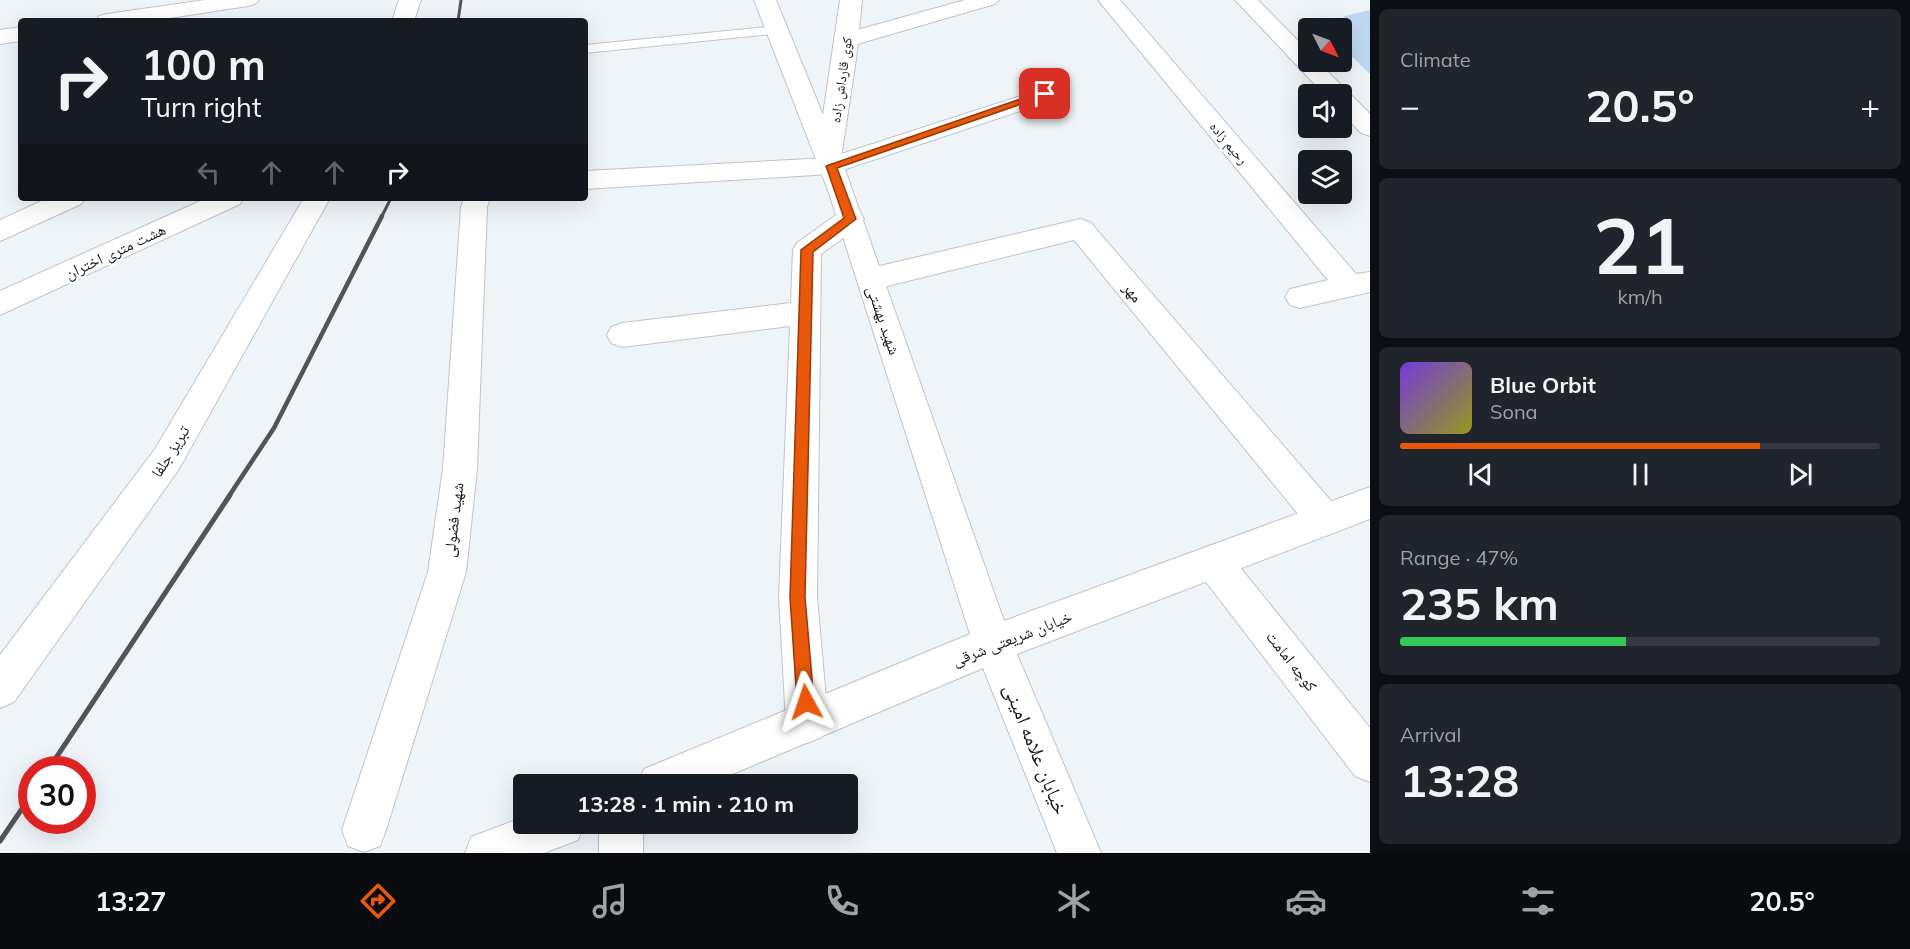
<!DOCTYPE html>
<meta charset="utf-8">
<style>
body{margin:0;font-family:Mulish,"Noto Naskh Arabic",sans-serif;background:#20242c;color:#f1f3f6;height:100vh;display:flex;flex-direction:column;font-size:22px;white-space:nowrap}
*{box-sizing:border-box;margin:0}
p{font-size:20px;color:#9ea1a6}
.icon{flex:none;width:33px;height:33px;fill:none;stroke:currentColor;stroke-width:2;stroke-linecap:round;stroke-linejoin:round}
.map{position:relative;flex:1;overflow:hidden}
.sheet{display:flex;flex-direction:column;gap:9px;padding:9px;background:#0d0f14;width:540px}
.sheet>*{flex:none}
.banner{position:absolute;left:18px;top:18px;width:570px;height:183px;border-radius:6px;box-shadow:0 6px 24px #0002;background:#171b24;color:#f1f3f6;overflow:hidden}
.needle{width:39px;rotate:132deg}
.buttons{position:absolute;left:1298px;top:18px;display:grid;gap:12px}
.buttons a{display:grid;place-items:center;width:54px;height:54px;border-radius:6px;background:#171b24;box-shadow:0 6px 24px #0002;font-size:30px}
.speed{position:absolute;left:18px;top:756px;display:flex;gap:12px;font-size:30px;font-weight:700;text-align:center}
.speed>*{display:grid;place-content:center;width:78px;height:78px;border-radius:50%;background:#171b24;box-shadow:0 6px 24px #0002;line-height:1}
.speed .limit{border:9px solid #d22;background:#fff;color:#111}
.pin{position:absolute;display:grid;place-items:center;width:51px;height:51px;color:#fff;margin:-26px;border-radius:12px;box-shadow:0 3px 9px #0006}
.me{position:absolute;width:66px;margin:-33px;rotate:355deg;stroke-linejoin:round;filter:drop-shadow(0 0 4px #0008)}
.turn{display:flex;align-items:center;gap:21px;height:126px;padding:0 24px;font-size:27px}
.turn .icon{width:78px;height:78px;stroke-width:2.5}
.turn b{display:block;font-size:42px;line-height:51px}
.lanes{display:flex;align-items:center;height:57px;padding:0 24px;background:#0003;justify-content:center;gap:30px;direction:ltr}
.lanes .off{opacity:.35}
.big{font-size:45px;font-weight:700;line-height:1.1}
.sheet .card{flex:1;display:flex;flex-direction:column;justify-content:center;gap:9px;min-width:0;padding:0 21px;border-radius:9px;background:#20242c}
.sheet .dial{align-items:center;gap:0}
.dial b{font-size:78px;line-height:1}
.song{display:flex;align-items:center;gap:18px}
.cover{width:72px;height:72px;border-radius:9px;background:linear-gradient(135deg,hsl(260 70% 55%),hsl(60 70% 35%))}
.played{height:6px;border-radius:3px;background:linear-gradient(90deg,#ea580c 75%,#363941 75%)}
.keys{display:flex;justify-content:space-around;direction:ltr}
.heat{display:flex;justify-content:space-between;align-items:center;font-size:33px;direction:ltr}
.charge{height:9px;border-radius:4px;background:linear-gradient(90deg,#34c759 47%,#363941 0)}
.trip{position:absolute;left:513px;top:774px;width:345px;height:60px;border-radius:6px;background:#171b24;box-shadow:0 6px 24px #0002;font-weight:700;line-height:60px;text-align:center}
.dock{display:flex;height:96px;justify-content:space-around;align-items:center;background:#090b0e;color:#9ea1a6}
.dock .icon{width:42px;height:42px}
.dock .selected{color:#ea580c}
.dock b{font-size:27px;color:#f1f3f6}
main{display:flex;flex:1;min-height:0}
.map>svg:first-child{display:block}
</style>
<main>
<div class="map">
<svg width="1370" height="853" viewBox="0 0 1370 853">
<rect width="100%" height="100%" fill="#eff4f9"/>
<polygon fill="#bdd8f5" points="1370,10 1370,74 1341,46 1341,28 1332,28 1345,16"/>
<g fill="none" stroke-linecap="round" stroke-linejoin="round">
<defs>
<polygon id="lane" points="777,26 781,27 781,33 585,53 585,45"/>
<g id="street">
<polygon points="205,0 259,0 255,4 248,6 150,21 96,21 99,16 107,14"/>
<polygon points="399,0 421,0 414,21 392,21"/>
<polygon points="965,0 999,0 995,4 847,47 839,45 836,40 839,35"/>
<polygon points="1098,0 1120,0 1356,274 1370,272 1370,292 1300,308 1290,305 1285,297 1290,289 1328,280"/>
<polygon points="1235,0 1258,0 1308,51 1308,62 1318,62 1370,114 1370,136 1361,133 1341,112 1341,94 1324,94"/>
<polygon points="21,27 21,41 0,44 0,30"/>
<polygon points="1045,88 1053,90 1057,95 1053,100 831,174 585,189 585,171 829,158"/>
<polygon points="48,198 85,198 81,204 0,241 0,220"/>
<polygon points="207,198 244,198 240,204 0,315 0,291"/>
<polygon points="304,198 330,198 179,469 14,702 0,708 0,655 155,449"/>
<polygon points="464,198 490,198 487,207 477,469 466,572 386,830 380,846 364,852 348,846 342,830 428,572 443,469 461,207"/>
<polygon points="850,210 860,212 864,219 860,226 821,254 817,597 828,722 822,737 807,743 792,737 786,722 779,597 790,326 622,347 611,343 607,335 611,327 622,323 791,303 793,250 797,243 840,212"/>
<polygon points="1080,219 1090,222 1338,509 1343,520 1338,531 1325,536 1312,531 1074,240 871,290 861,287 857,279 861,271 871,268"/>
<polygon points="1213,545 1226,550 1370,728 1370,782 1355,776 1200,574 1195,562 1200,550"/>
<rect x="599" y="824" width="44" height="29"/>
</g>
<g id="secondary">
<polygon points="754,0 776,0 823,115 840,0 862,0 856,59 841,158 1004,621 1370,487 1370,519 1017,654 1101,853 1057,853 983,668 709,784 638,784 644,769 970,634 828,190"/>
<polygon points="524,817 524,824 584,824 578,840 544,853 465,853 471,837"/>
</g>
</defs>
<use href="#lane" stroke="#bfc3c8" stroke-width="2"/>
<use href="#street" stroke="#bfc3c8" stroke-width="2"/>
<use href="#secondary" stroke="#bfc3c8" stroke-width="2"/>
<use href="#lane" fill="#fff" fill-rule="evenodd"/>
<use href="#street" fill="#fff" fill-rule="evenodd"/>
<use href="#secondary" fill="#fff" fill-rule="evenodd"/>
<g stroke="#525558" stroke-width="3">
<polyline points="458,21 461,0"/>
<polyline points="381,218 391,198"/>
</g>
<polyline stroke="#525558" stroke-width="4.5" points="229,496 274,428 382,216"/>
<g stroke="#525558" stroke-width="5">
<polyline points="48,770 230,495"/>
<polyline points="0,841 32,794"/>
</g>
</g>
<polygon fill="#ea580c" stroke="#983908" stroke-width="1.5" points="1041,92 1050,94 837,168 856,219 813,252 805,597 814,702 812,707 806,710 800,707 797,702 790,597 801,250 844,218 826,166"/>
<g text-anchor="middle" stroke-width="4.5" stroke-linejoin="round" paint-order="stroke">
<g font-size="14" fill="#151719" stroke="#fff">
<text transform="translate(841 80) rotate(-82)" y="5">کوی قارداش زاده</text>
<text transform="translate(1229 143) rotate(50)" y="5">رحیم زاده</text>
</g>
<g font-size="16" fill="#151719" stroke="#fff">
<text transform="translate(115 251) rotate(-25)" y="6">هشت متری اختران</text>
<text transform="translate(1133 292) rotate(50)" y="6">مهر</text>
<text transform="translate(884 320) rotate(71)" y="6">شهید بهشتی</text>
<text transform="translate(170 451) rotate(-58)" y="6">تبریز جلفا</text>
<text transform="translate(453 520) rotate(-83)" y="6">شهید فضولی</text>
<text transform="translate(1012 638) rotate(-21)" y="6">خیابان شریعتی شرقی</text>
<text transform="translate(1292 661) rotate(52)" y="6">کوچه امامت</text>
</g>
<g font-size="20" fill="#151719" stroke="#fff">
<text transform="translate(1036 749) rotate(68)" y="7">خیابان علامه امینی</text>
</g>
</g>
</svg>
<div class="buttons">
<a><svg class="needle" viewBox="-14 -14 28 28"><path d="M0-13l5 13h-10z" fill="#e53935"/><path d="M0 13l5-13h-10z" fill="#9ea1a6"/></svg></a>
<a><svg class="icon" aria-label="sound" viewBox="0 0 24 24"><path d="M4 9h4l5-4v14l-5-4H4zM17 9q2 3 0 6"/></svg></a>
<a><svg class="icon" aria-label="layers" viewBox="0 0 24 24"><path d="M12 4l9 5-9 5-9-5zM3 14l9 5 9-5"/></svg></a>
</div>
<div class="speed"><div class="limit">30</div></div>
<div class="pin" style="left:1045px;top:94px;background:#d93025"><svg class="icon" aria-label="arrive" viewBox="0 0 24 24"><path d="M6 21V4h12l-3 4 3 4H6"/></svg></div>
<svg class="me" style="left:806px;top:702px" viewBox="-20 -20 40 40"><path d="M0-17L14 15 0 8-14 15z" fill="#ea580c" stroke="#fff" stroke-width="4"/></svg>
<div class="trip">13:28 · 1 min · 210 m</div>
<div class="banner">
<div class="turn"><svg class="icon" aria-label="right" viewBox="0 0 24 24"><path d="M7 20v-9h11M14 6l5 5-5 5"/></svg><div><b>100 m</b>Turn right</div></div>
<div class="lanes"><svg class="icon off" aria-label="left" viewBox="0 0 24 24"><path d="M17 20v-9H6M10 6l-5 5 5 5"/></svg><svg class="icon off" aria-label="ahead" viewBox="0 0 24 24"><path d="M12 20V5M6 11l6-6 6 6"/></svg><svg class="icon off" aria-label="ahead" viewBox="0 0 24 24"><path d="M12 20V5M6 11l6-6 6 6"/></svg><svg class="icon" aria-label="right" viewBox="0 0 24 24"><path d="M7 20v-9h11M14 6l5 5-5 5"/></svg></div>
</div>
</div>
<section class="sheet">
<div class="card"><p>Climate</p>
<div class="heat"><a>−</a><b class="big">20.5°</b><a>+</a></div>
</div>
<div class="card dial"><b>21</b><p>km/h</p></div>
<div class="card">
<div class="song"><i class="cover"></i><div><b>Blue Orbit</b><p>Sona</p></div></div>
<div class="played"></div>
<div class="keys"><svg class="icon" aria-label="previous" viewBox="0 0 24 24"><path d="M18 5L8 12l10 7zM5 5v14"/></svg><svg class="icon" aria-label="pause" viewBox="0 0 24 24"><path d="M8 5v14M16 5v14"/></svg><svg class="icon" aria-label="next" viewBox="0 0 24 24"><path d="M6 5l10 7-10 7zM19 5v14"/></svg></div>
</div>
<div class="card"><p>Range · 47%</p><b class="big">235 km</b><div class="charge"></div></div>
<div class="card"><p>Arrival</p><b class="big">13:28</b></div>
</section>
</main>
<nav class="dock">
<b>13:27</b>
<svg class="icon selected" aria-label="directions" viewBox="0 0 24 24"><path d="M12 3l9 9-9 9-9-9zM9 14v-3h6M13 9l2 2-2 2"/></svg>
<svg class="icon" aria-label="music" viewBox="0 0 24 24"><path d="M9 18V5l10-2v13"/><circle cx="6" cy="18" r="3"/><circle cx="16" cy="16" r="3"/></svg>
<svg class="icon" aria-label="phone" viewBox="0 0 24 24"><path d="M5 4h4l2 5-3 2q2 4 5 5l2-3 5 2v4C11 20 4 13 5 4z"/></svg>
<svg class="icon" aria-label="climate" viewBox="0 0 24 24"><path d="M12 3v18M4 7l16 10M4 17L20 7"/></svg>
<svg class="icon" aria-label="car" viewBox="0 0 24 24"><path d="M5 17H2v-5l4-1 3-4h7l3 4 3 1v5h-3M9 17h6M6 11h13"/><circle cx="7" cy="17" r="2"/><circle cx="17" cy="17" r="2"/></svg>
<svg class="icon" aria-label="filters" viewBox="0 0 24 24"><path d="M4 7h16M4 17h16"/><circle cx="9" cy="7" r="2"/><circle cx="15" cy="17" r="2"/></svg>
<b>20.5°</b>
</nav>
